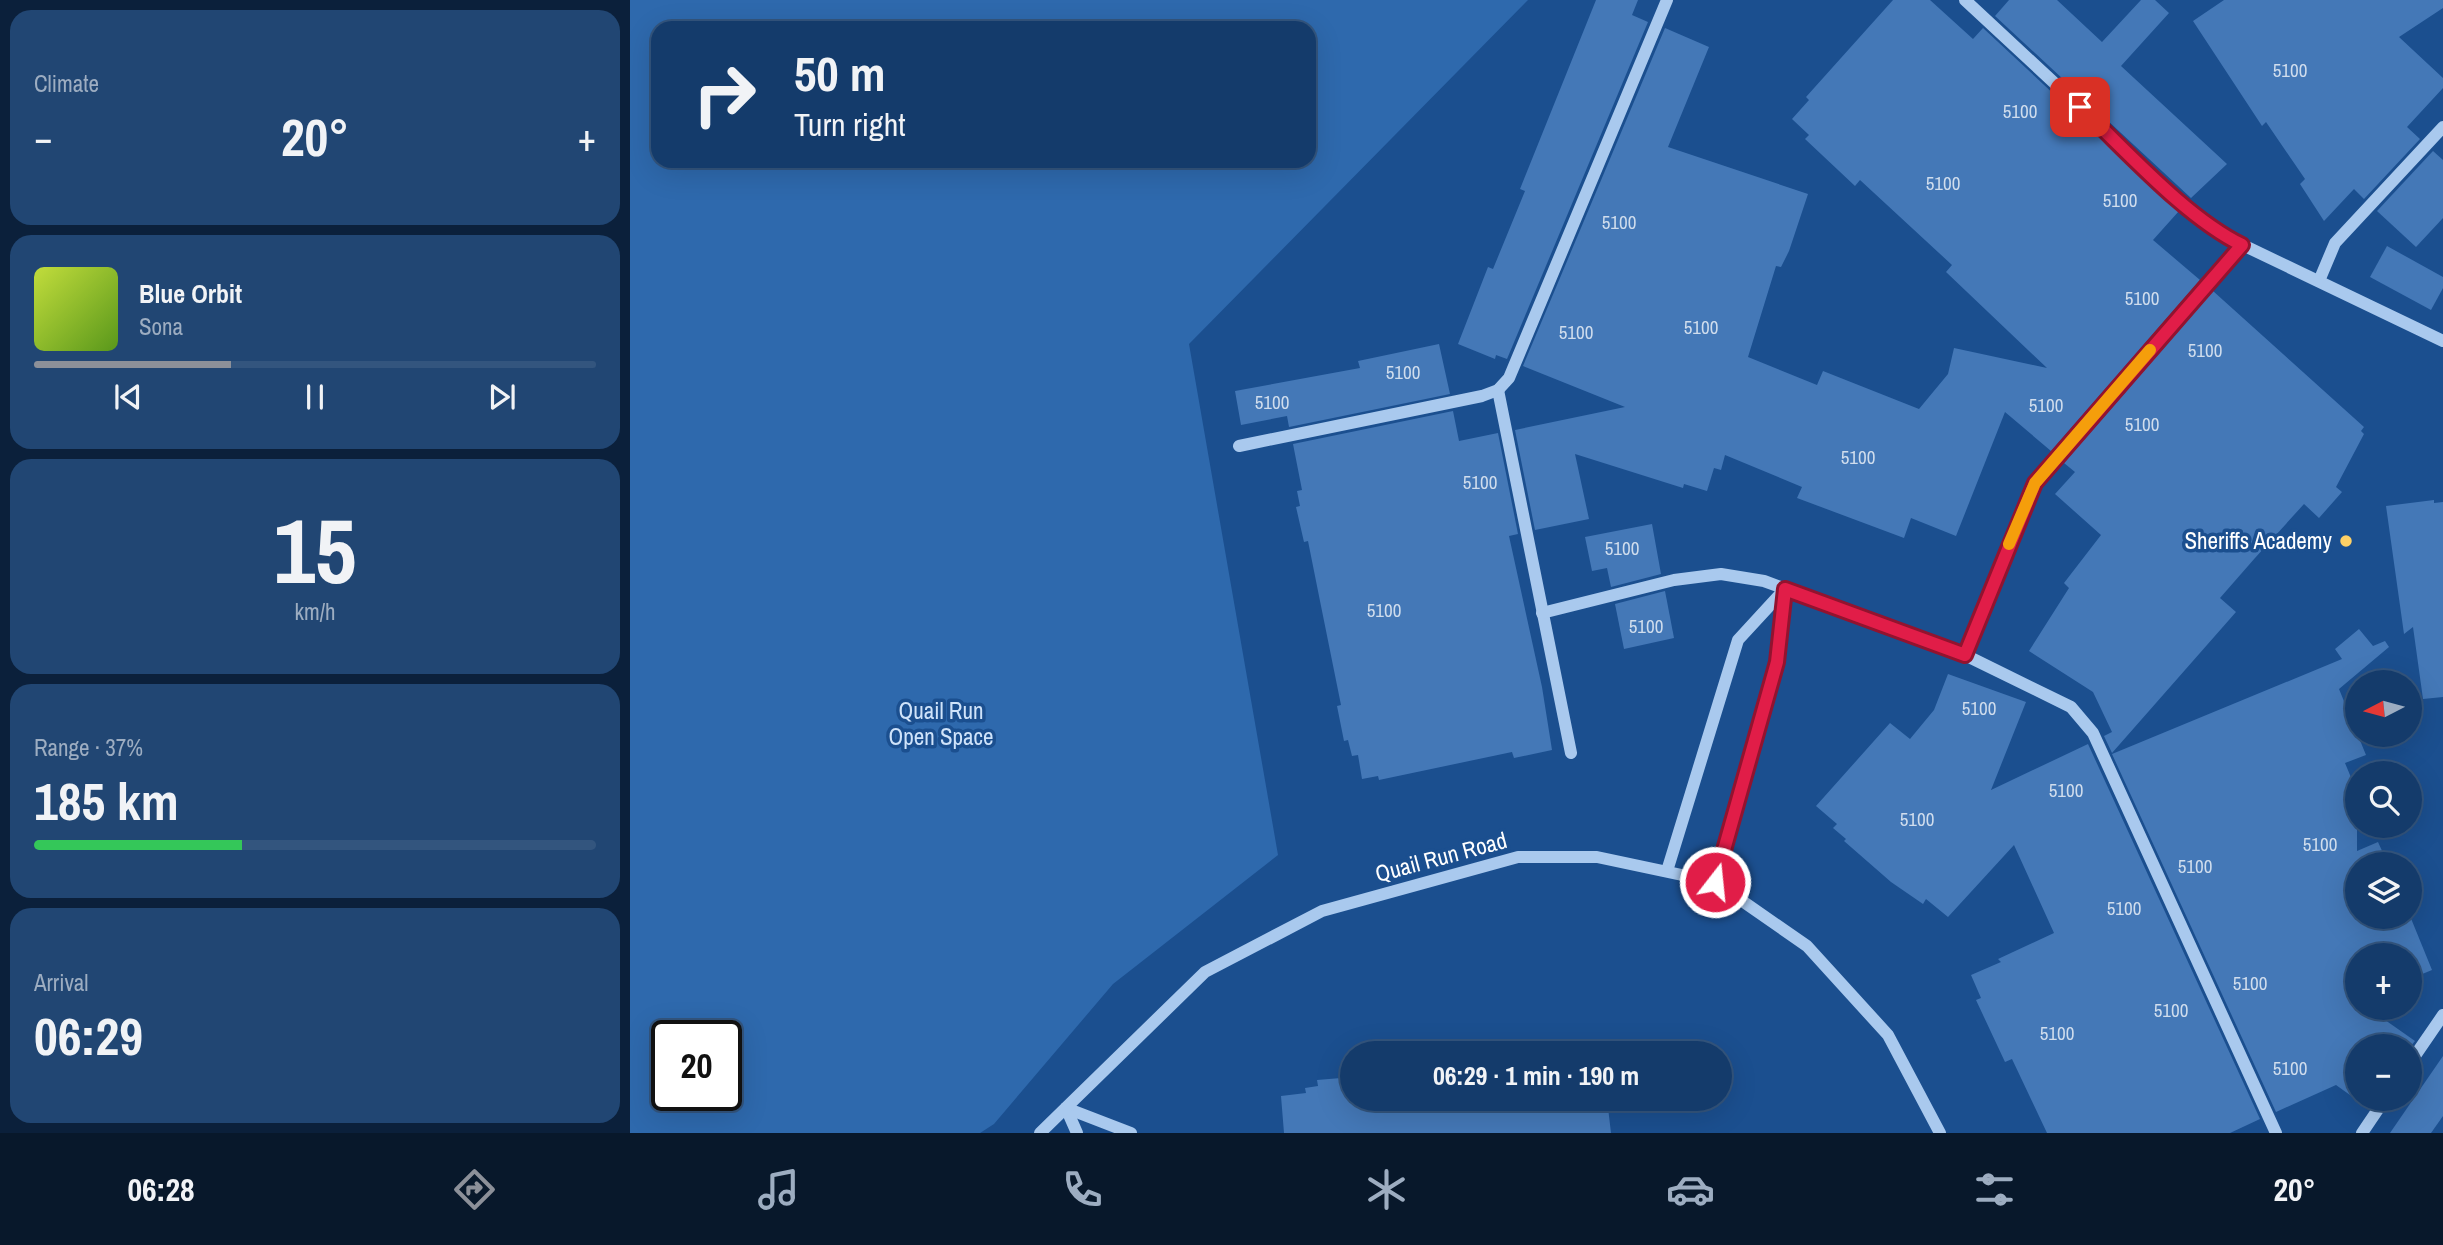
<!DOCTYPE html>
<meta charset="utf-8">
<style>
body{margin:0;font-family:"Archivo Narrow",sans-serif;background:#214673;color:#f1f3f6;height:100vh;display:flex;flex-direction:column;font-size:26px;white-space:nowrap}
*{box-sizing:border-box;margin:0}
p{font-size:23px;color:#9dadc1}
.icon{flex:none;width:38px;height:38px;fill:none;stroke:currentColor;stroke-width:2;stroke-linecap:round;stroke-linejoin:round}
.map{position:relative;flex:1;overflow:hidden}
.side{display:flex;flex-direction:column;gap:10px;padding:10px;background:#0b203b;width:630px}
.side>*{flex:none}
.top-card{position:absolute;left:21px;top:21px;width:665px;height:147px;border-radius:21px;box-shadow:0 7px 28px #0002,0 0 0 2px #33557e;background:#143b6b;color:#f1f3f6;overflow:hidden}
.needle{width:46px;rotate:264deg}
.buttons{position:absolute;left:1715px;top:670px;display:grid;gap:14px}
.buttons a{display:grid;place-items:center;width:77px;height:77px;border-radius:50%;background:#143b6b;box-shadow:0 7px 28px #0002,0 0 0 2px #33557e;font-size:35px}
.speed{position:absolute;left:21px;top:1020px;display:flex;gap:14px;font-size:35px;font-weight:700;text-align:center}
.speed>*{display:grid;place-content:center;width:91px;height:91px;border-radius:50%;background:#143b6b;box-shadow:0 7px 28px #0002,0 0 0 2px #33557e;line-height:1}
.speed .limit{border:4px solid #111;border-radius:10px;background:#fff;color:#111}
.pin{position:absolute;display:grid;place-items:center;width:60px;height:60px;color:#fff;margin:-30px;border-radius:14px;box-shadow:0 4px 10px #0006}
.me{position:absolute;width:77px;margin:-38px;rotate:16deg;stroke-linejoin:round;filter:drop-shadow(0 0 5px #0008)}
.turn{display:flex;align-items:center;gap:24px;height:147px;padding:0 28px;font-size:32px}
.turn .icon{width:91px;height:91px;stroke-width:2.5}
.turn b{display:block;font-size:49px;line-height:60px}
.big{font-size:52px;font-weight:800;line-height:1.1}
.side .widget{flex:1;display:flex;flex-direction:column;justify-content:center;gap:10px;min-width:0;padding:0 24px;border-radius:21px;background:#214673}
.side .dial{align-items:center;gap:0}
.dial b{font-size:91px;line-height:1}
.song{display:flex;align-items:center;gap:21px}
.cover{width:84px;height:84px;border-radius:10px;background:linear-gradient(135deg,hsl(70 70% 55%),hsl(90 70% 35%))}
.played{height:7px;border-radius:4px;background:linear-gradient(90deg,#8c9099 35%,#33557e 35%)}
.keys{display:flex;justify-content:space-around;direction:ltr}
.heat{display:flex;justify-content:space-between;align-items:center;font-size:38px;direction:ltr}
.charge{height:10px;border-radius:5px;background:linear-gradient(90deg,#34c759 37%,#33557e 0)}
.trip{position:absolute;left:710px;top:1041px;width:392px;height:70px;border-radius:35px;background:#143b6b;box-shadow:0 7px 28px #0002,0 0 0 2px #33557e;font-weight:800;line-height:70px;text-align:center}
.menu{display:flex;height:112px;justify-content:space-around;align-items:center;background:#08182b;color:#9dadc1}
.menu .icon{width:49px;height:49px}
.menu .on{color:#8c9099}
.menu b{font-size:32px;color:#f1f3f6}
main{display:flex;flex:1;min-height:0}
.map>svg:first-child{display:block}
</style>
<main>
<section class="side">
<div class="widget"><p>Climate</p>
<div class="heat"><a>−</a><b class="big">20°</b><a>+</a></div>
</div>
<div class="widget">
<div class="song"><i class="cover"></i><div><b>Blue Orbit</b><p>Sona</p></div></div>
<div class="played"></div>
<div class="keys"><svg class="icon" aria-label="previous" viewBox="0 0 24 24"><path d="M18 5L8 12l10 7zM5 5v14"/></svg><svg class="icon" aria-label="pause" viewBox="0 0 24 24"><path d="M8 5v14M16 5v14"/></svg><svg class="icon" aria-label="next" viewBox="0 0 24 24"><path d="M6 5l10 7-10 7zM19 5v14"/></svg></div>
</div>
<div class="widget dial"><b>15</b><p>km/h</p></div>
<div class="widget"><p>Range · 37%</p><b class="big">185 km</b><div class="charge"></div></div>
<div class="widget"><p>Arrival</p><b class="big">06:29</b></div>
</section>
<div class="map">
<svg width="1813" height="1133" viewBox="0 0 1813 1133">
<rect width="100%" height="100%" fill="#1b4f8f"/>
<path fill="#2e69ad" fill-rule="evenodd" d="M0 0H898L559 344 648 855 483 984 364 1124 350 1133H0ZM28 28H679V161H28ZM37 1036H96V1096H37Z"/>
<g fill="#4478b7">
<polygon points="966,0 1008,0 1002,15 1018,22 877,359 866,355 865,359 828,344 858,267 863,269 895,191 890,189"/>
<polygon points="1263,0 1300,0 1343,39 1353,28 1549,211 1523,240 1570,280 1421,451 1375,412 1326,536 1281,518 1274,538 1167,498 1172,487 1095,455 1091,470 1084,468 1077,491 1054,484 1053,488 945,454 959,519 905,530 885,430 995,407 893,366 1035,28 1079,47 1038,147 1178,194 1159,251 1151,267 1146,266 1118,357 1187,385 1193,371 1289,409 1318,374 1324,348 1417,368 1316,272 1322,265 1230,180 1225,186 1175,139 1179,135 1162,119 1179,100 1176,97"/>
<polygon points="1379,0 1427,0 1472,42 1511,0 1525,0 1539,13 1491,66 1597,164 1561,198 1365,16"/>
<polygon points="1594,0 1813,0 1813,8 1769,37 1813,78 1813,88 1777,127 1790,139 1734,199 1724,189 1694,221 1670,184 1675,179 1636,122 1632,126 1563,21"/>
<polygon points="1803,151 1813,160 1813,218 1786,247 1747,211"/>
<polygon points="1757,246 1813,277 1813,288 1801,310 1740,277"/>
<polygon points="1583,291 1734,427 1731,431 1734,434 1706,487 1712,492 1689,518 1674,504 1625,558 1590,598 1606,612 1482,753 1474,736 1482,732 1463,692 1399,651 1439,588 1434,583 1471,535 1425,494 1445,472 1434,463"/>
<polygon points="809,344 820,394 659,427 657,416 611,425 605,391 730,368 728,361"/>
<polygon points="823,411 829,441 868,433 888,534 879,536 912,687 922,750 884,758 882,752 749,780 748,776 732,779 728,755 722,756 718,740 714,741 707,706 711,705 690,601 678,541 674,542 666,507 670,506 667,491 672,490 663,444"/>
<polygon points="1804,500 1804,503 1813,502 1813,697 1793,699 1783,627 1774,634 1756,506"/>
<polygon points="1022,524 1031,574 981,587 977,568 962,571 955,537"/>
<polygon points="1035,591 1044,638 994,649 985,604"/>
<polygon points="1729,629 1743,646 1755,641 1759,647 1709,689 1736,755 1715,763 1727,792 1727,851 1748,842 1758,864 1727,864 1727,917 1780,916 1802,970 1780,979 1780,956 1727,956 1727,1008 1738,1008 1785,1041 1781,1046 1727,1046 1727,1100 1706,1085 1646,1112 1482,754 1712,659 1705,649"/>
<polygon points="1318,674 1396,702 1361,790 1458,744 1630,1119 1600,1133 1417,1133 1382,1059 1375,1062 1346,1000 1351,998 1341,975 1371,962 1368,959 1424,933 1384,845 1318,917 1296,899 1293,904 1261,882 1214,841 1216,839 1203,828 1207,824 1186,806 1260,723 1280,739 1304,710"/>
<polygon points="1813,1056 1813,1116 1801,1133 1760,1133"/>
<polygon points="723,1077 723,1099 977,1099 981,1133 654,1133 651,1096 676,1093 675,1088 688,1086 687,1080"/>
</g>
<g fill="none" stroke-linecap="round" stroke-linejoin="round">
<g stroke="#a9c9ee" stroke-width="12">
<polyline points="1335,0 1564,213 1594,236 1813,341"/>
<polyline points="1689,281 1705,243 1813,127"/>
<polyline points="868,390 941,753"/>
<polyline points="609,446 852,396 868,390 879,378 1037,0"/>
<polyline points="912,613 1044,580 1091,574 1134,581 1335,655 1441,707 1463,733 1646,1133"/>
<polyline points="1335,655 1405,483 1612,245"/>
<polyline points="1037,871 1108,640 1155,589"/>
<polyline points="1085,882 1147,662 1155,589"/>
<polyline points="1780,1063 1813,1015"/>
<polyline points="436,1108 501,1133"/>
<polyline points="436,1108 447,1133"/>
<polyline points="410,1133 575,972 692,911 888,857 967,857 1085,882 1177,946 1258,1035 1310,1133"/>
<polyline points="1732,1133 1755,1099"/>
</g>
</g>
<g fill="none" stroke-linecap="round" stroke-linejoin="round">
<defs>
<path id="route" d="M1085 882 1147 662 1155 589 1335 655 1405 483 1612 245C1555 217 1497 151 1450 107"/>
</defs>
<use href="#route" stroke="#92132f" stroke-width="18"/>
<use href="#route" stroke="#e11d48" stroke-width="12"/>
<polyline stroke="#f59e0b" stroke-width="12" points="1379,544 1405,483 1520,350"/>
</g>
<circle fill="#ffd166" stroke="#1b4f8f" stroke-width="2.5" cx="1716" cy="541" r="7"/>
<g text-anchor="middle" stroke-width="7" stroke-linejoin="round" paint-order="stroke">
<g font-size="19" fill="#d0dded">
<text x="1660" y="77">5100</text>
<text x="1390" y="118">5100</text>
<text x="1313" y="190">5100</text>
<text x="1490" y="207">5100</text>
<text x="989" y="229">5100</text>
<text x="1512" y="305">5100</text>
<text x="1071" y="334">5100</text>
<text x="946" y="339">5100</text>
<text x="1575" y="357">5100</text>
<text x="773" y="379">5100</text>
<text x="642" y="409">5100</text>
<text x="1416" y="412">5100</text>
<text x="1512" y="431">5100</text>
<text x="1228" y="464">5100</text>
<text x="850" y="489">5100</text>
<text x="992" y="555">5100</text>
<text x="754" y="617">5100</text>
<text x="1016" y="633">5100</text>
<text x="1349" y="715">5100</text>
<text x="1436" y="797">5100</text>
<text x="1287" y="826">5100</text>
<text x="1690" y="851">5100</text>
<text x="1565" y="873">5100</text>
<text x="1494" y="915">5100</text>
<text x="1620" y="990">5100</text>
<text x="1541" y="1017">5100</text>
<text x="1427" y="1040">5100</text>
<text x="1660" y="1075">5100</text>
</g>
<g font-size="23" fill="#fff" stroke="#1b4f8f" text-anchor="end">
<text x="1702" y="549">Sheriffs Academy</text>
</g>
<g font-size="23" fill="#cfe3fa" stroke="#1b4f8f">
<text x="311" y="719">Quail Run<tspan x="311" dy="26">Open Space</tspan></text>
</g>
<g font-size="23" fill="#fff" stroke="#1b4f8f">
<text transform="translate(811 857) rotate(-15)" y="8">Quail Run Road</text>
</g>
</g>
</svg>
<div class="buttons">
<a><svg class="needle" viewBox="-14 -14 28 28"><path d="M0-13l5 13h-10z" fill="#e53935"/><path d="M0 13l5-13h-10z" fill="#9dadc1"/></svg></a>
<a><svg class="icon" aria-label="search" viewBox="0 0 24 24"><circle cx="10" cy="10" r="6"/><path d="M15 15l6 6"/></svg></a>
<a><svg class="icon" aria-label="layers" viewBox="0 0 24 24"><path d="M12 4l9 5-9 5-9-5zM3 14l9 5 9-5"/></svg></a>
<a>+</a>
<a>−</a>
</div>
<div class="speed"><div class="limit">20</div></div>
<div class="pin" style="left:1450px;top:107px;background:#d93025"><svg class="icon" aria-label="arrive" viewBox="0 0 24 24"><path d="M6 21V4h12l-3 4 3 4H6"/></svg></div>
<svg class="me" style="left:1085px;top:882px" viewBox="-20 -20 40 40"><circle r="17" fill="#e11d48" stroke="#fff" stroke-width="3"/><path d="M0-11L8 9 0 5-8 9z" fill="#fff"/></svg>
<div class="trip">06:29 · 1 min · 190 m</div>
<div class="top-card">
<div class="turn"><svg class="icon" aria-label="right" viewBox="0 0 24 24"><path d="M7 20v-9h11M14 6l5 5-5 5"/></svg><div><b>50 m</b>Turn right</div></div>
</div>
</div>
</main>
<nav class="menu">
<b>06:28</b>
<svg class="icon on" aria-label="directions" viewBox="0 0 24 24"><path d="M12 3l9 9-9 9-9-9zM9 14v-3h6M13 9l2 2-2 2"/></svg>
<svg class="icon" aria-label="music" viewBox="0 0 24 24"><path d="M9 18V5l10-2v13"/><circle cx="6" cy="18" r="3"/><circle cx="16" cy="16" r="3"/></svg>
<svg class="icon" aria-label="phone" viewBox="0 0 24 24"><path d="M5 4h4l2 5-3 2q2 4 5 5l2-3 5 2v4C11 20 4 13 5 4z"/></svg>
<svg class="icon" aria-label="climate" viewBox="0 0 24 24"><path d="M12 3v18M4 7l16 10M4 17L20 7"/></svg>
<svg class="icon" aria-label="car" viewBox="0 0 24 24"><path d="M5 17H2v-5l4-1 3-4h7l3 4 3 1v5h-3M9 17h6M6 11h13"/><circle cx="7" cy="17" r="2"/><circle cx="17" cy="17" r="2"/></svg>
<svg class="icon" aria-label="filters" viewBox="0 0 24 24"><path d="M4 7h16M4 17h16"/><circle cx="9" cy="7" r="2"/><circle cx="15" cy="17" r="2"/></svg>
<b>20°</b>
</nav>
